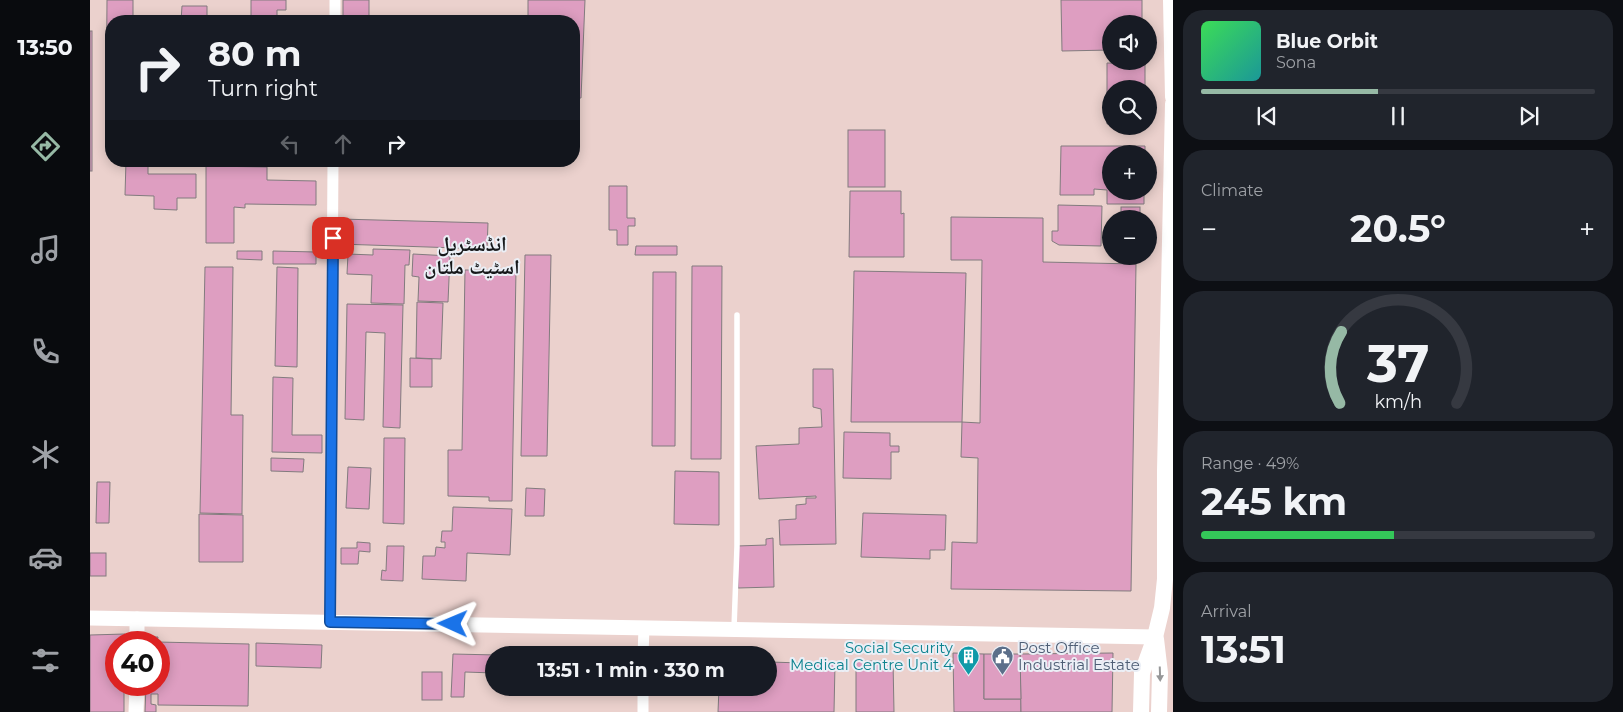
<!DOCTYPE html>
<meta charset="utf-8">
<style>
body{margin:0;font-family:Montserrat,"Noto Naskh Arabic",sans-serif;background:#20242c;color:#f1f3f6;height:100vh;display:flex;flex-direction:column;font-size:19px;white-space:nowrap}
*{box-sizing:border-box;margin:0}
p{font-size:16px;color:#9ea1a6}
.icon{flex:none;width:28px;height:28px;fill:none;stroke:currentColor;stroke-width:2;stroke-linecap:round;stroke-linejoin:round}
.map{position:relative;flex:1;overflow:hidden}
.sheet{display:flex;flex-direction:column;gap:10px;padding:10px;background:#0d0f14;width:450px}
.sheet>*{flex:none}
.hud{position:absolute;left:15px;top:15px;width:475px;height:152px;border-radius:20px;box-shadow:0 2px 12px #0003;background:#171b24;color:#f1f3f6;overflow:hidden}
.buttons{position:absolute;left:1012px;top:15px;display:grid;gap:10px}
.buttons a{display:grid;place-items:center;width:55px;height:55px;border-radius:50%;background:#171b24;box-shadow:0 2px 12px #0003;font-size:25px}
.speed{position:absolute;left:15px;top:631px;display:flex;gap:10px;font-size:25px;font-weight:700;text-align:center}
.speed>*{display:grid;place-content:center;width:65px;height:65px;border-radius:50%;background:#171b24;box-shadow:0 2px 12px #0003;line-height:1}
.speed .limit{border:8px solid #d22;background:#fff;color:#111}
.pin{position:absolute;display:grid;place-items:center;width:42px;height:42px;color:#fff;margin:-21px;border-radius:10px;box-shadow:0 2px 8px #0006}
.me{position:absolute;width:55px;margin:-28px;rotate:271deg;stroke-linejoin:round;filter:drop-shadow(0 0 4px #0008)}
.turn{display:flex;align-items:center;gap:18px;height:105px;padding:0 20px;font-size:22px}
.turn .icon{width:65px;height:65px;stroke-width:2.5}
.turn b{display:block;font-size:35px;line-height:42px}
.lanes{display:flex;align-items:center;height:48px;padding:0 20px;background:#0003;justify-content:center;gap:25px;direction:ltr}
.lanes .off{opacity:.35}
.big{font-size:38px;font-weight:700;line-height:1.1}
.sheet .card{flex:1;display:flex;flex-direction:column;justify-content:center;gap:8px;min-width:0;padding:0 18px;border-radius:20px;background:#20242c}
.sheet .dial{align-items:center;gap:0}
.dial svg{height:130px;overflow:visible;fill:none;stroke:#363941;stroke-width:7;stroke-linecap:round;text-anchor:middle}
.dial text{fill:#f1f3f6;stroke:none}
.song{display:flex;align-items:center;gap:15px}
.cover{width:60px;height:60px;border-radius:8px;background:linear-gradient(135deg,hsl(130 70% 55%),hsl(180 70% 35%))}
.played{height:5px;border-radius:2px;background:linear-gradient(90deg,#96b9a5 45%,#363941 45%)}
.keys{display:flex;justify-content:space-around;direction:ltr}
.heat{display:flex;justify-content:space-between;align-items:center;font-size:28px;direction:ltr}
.charge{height:8px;border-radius:4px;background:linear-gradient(90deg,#34c759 49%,#363941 0)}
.trip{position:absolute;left:395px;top:646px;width:292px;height:50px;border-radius:25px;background:#171b24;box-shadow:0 2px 12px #0003;font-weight:700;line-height:50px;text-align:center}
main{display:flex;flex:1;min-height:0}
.tabs{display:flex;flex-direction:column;width:90px;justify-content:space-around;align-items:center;background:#090b0e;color:#9ea1a6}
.tabs .icon{width:35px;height:35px}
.tabs .current{color:#96b9a5}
.tabs b{font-size:22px;color:#f1f3f6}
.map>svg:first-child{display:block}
</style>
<main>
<nav class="tabs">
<b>13:50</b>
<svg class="icon current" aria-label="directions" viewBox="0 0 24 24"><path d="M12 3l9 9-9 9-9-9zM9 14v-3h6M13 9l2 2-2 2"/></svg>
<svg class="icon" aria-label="music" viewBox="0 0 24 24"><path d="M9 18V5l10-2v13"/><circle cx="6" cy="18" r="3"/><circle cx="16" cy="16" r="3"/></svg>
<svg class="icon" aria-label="phone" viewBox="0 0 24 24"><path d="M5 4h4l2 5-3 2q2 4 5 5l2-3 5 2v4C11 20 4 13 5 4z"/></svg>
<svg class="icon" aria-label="climate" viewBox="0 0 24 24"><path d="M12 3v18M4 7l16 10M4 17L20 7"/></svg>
<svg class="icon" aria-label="car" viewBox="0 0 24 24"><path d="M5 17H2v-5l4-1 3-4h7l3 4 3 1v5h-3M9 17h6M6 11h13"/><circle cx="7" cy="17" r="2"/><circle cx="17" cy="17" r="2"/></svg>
<svg class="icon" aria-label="filters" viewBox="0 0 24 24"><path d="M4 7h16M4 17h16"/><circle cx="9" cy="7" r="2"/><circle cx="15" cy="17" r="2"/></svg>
</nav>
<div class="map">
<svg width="1083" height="712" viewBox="0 0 1083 712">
<rect width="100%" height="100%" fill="#dee2e8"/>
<path fill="#ebd1cd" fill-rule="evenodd" d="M0 0H1083V712H0ZM21 21H484V161H21ZM1021 24H1059V61H1021ZM1021 89H1059V126H1021ZM1021 154H1059V191H1021ZM1021 219H1059V256H1021ZM26 642H69V685H26ZM404 655H679V688H404Z"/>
<g fill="#de9ec1" stroke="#827b7e">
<polygon points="17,0 43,0 43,21 21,21 21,127 16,127"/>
<polygon points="161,0 196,0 196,10 187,10 187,21 161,21"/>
<rect x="253" y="0" width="26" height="21"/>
<polygon points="438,0 495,0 491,98 484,98 484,21 438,21"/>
<polygon points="971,0 1052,0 1052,24 1021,24 1021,50 972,51"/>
<polygon points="92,6 117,6 117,21 91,21"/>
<rect x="0" y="31" width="2" height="140"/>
<polygon points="1017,63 1055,64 1055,89 1021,89 1021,124 1017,124"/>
<rect x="758" y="130" width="37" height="57"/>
<polygon points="971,146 1055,146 1055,154 1021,154 1021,191 1054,191 1054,204 1017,204 1017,190 1004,189 1004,195 970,195"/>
<polygon points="36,161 58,161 58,174 106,174 106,198 87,198 87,210 64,209 64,196 35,195"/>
<polygon points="116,166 177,167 177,180 226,181 226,205 155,204 155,208 144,207 144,243 116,243"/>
<polygon points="519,186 537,186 537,218 545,218 545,226 538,226 538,245 527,245 527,230 519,230"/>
<polygon points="760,191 811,191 811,214 814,213 814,257 759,257"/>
<polygon points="968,205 1012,206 1011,246 969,245 962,241 962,231 968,231"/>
<rect x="1031" y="207" width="19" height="12"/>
<polygon points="861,217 953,218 953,262 1046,264 1041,591 861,589 862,542 887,543 888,458 871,457 872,422 890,423 892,260 861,260"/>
<polygon points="250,219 398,223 397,249 249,244"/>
<polygon points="546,246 587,246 587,255 545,255"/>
<polygon points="283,249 320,250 319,265 315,265 314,304 281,303 282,275 257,274 258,254 283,255"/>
<polygon points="147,251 172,251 172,260 147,259"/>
<polygon points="183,251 226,252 226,264 183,264"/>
<polygon points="323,254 360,256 358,302 328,301 329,277 322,276"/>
<polygon points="435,255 461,255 457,456 431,456"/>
<polygon points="602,266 632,266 631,459 601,459"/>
<polygon points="115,267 143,267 141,415 153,415 152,514 110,513"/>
<polygon points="187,267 208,268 207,367 185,366"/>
<polygon points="375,270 426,270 422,501 399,501 399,497 358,496 358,450 372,450"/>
<polygon points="764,271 876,273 872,422 761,422"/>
<polygon points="563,272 586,272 585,446 562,446"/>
<polygon points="327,302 353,303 351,359 326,358"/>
<polygon points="257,304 313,305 310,428 293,427 295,333 276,332 274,420 255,419"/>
<polygon points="320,358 342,359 342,387 320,387"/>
<polygon points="723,369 743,369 746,544 690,545 689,520 706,519 706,505 716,504 716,498 726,498 726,496 669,499 666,446 709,444 709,428 732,427 731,409 723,407"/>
<polygon points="183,377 203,378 202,435 232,435 232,453 182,452"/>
<polygon points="754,432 800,433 800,446 809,446 809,452 801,452 801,479 753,478"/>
<polygon points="294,438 315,438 314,524 293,523"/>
<polygon points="181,458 214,459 213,472 181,471"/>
<polygon points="258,467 281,468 279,509 256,508"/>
<polygon points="585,471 629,472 629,525 584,524"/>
<polygon points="7,482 20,482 19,523 6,523"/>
<polygon points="436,488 455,489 454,516 435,516"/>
<polygon points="363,507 422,509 420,555 377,553 376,581 332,579 333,556 345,556 346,547 355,548 355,542 351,542 352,531 362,531"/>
<polygon points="773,513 856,515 855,550 840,550 840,559 771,557"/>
<polygon points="109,514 153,515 153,562 109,562"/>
<polygon points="683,538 684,587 648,588 647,546 676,545 676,539"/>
<polygon points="267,542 280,543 280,552 269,551 268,564 251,564 251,548 267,548"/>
<polygon points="297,546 314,546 313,581 291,580 292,570 296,571"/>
<rect x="0" y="553" width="16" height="23"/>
<polygon points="35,634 35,642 26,642 26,685 34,685 34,712 0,712 0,635"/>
<polygon points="57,637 68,637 67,642 159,644 158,706 68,705 68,694 61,694 61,704 66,705 66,712 55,712 56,685 69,685 69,642 57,642"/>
<polygon points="166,643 232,645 231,668 166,666"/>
<polygon points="863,653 894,654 894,699 931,699 931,712 864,712"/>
<polygon points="1023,653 1022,712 931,712 930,654"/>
<polygon points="363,654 407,655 404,655 404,673 375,672 374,697 361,697"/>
<polygon points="894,654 930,654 931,699 894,699"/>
<polygon points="766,661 803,661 804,712 766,712"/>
<polygon points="679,662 745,664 744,712 628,712 629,688 673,689 673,688 679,688"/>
<rect x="332" y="672" width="20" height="28"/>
</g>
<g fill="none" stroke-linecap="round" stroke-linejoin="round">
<polyline stroke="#fff" stroke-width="5.5" points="644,628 647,546 647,315"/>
<g stroke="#fff" stroke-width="11">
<polyline points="245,21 245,0"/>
<polyline points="240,622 243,161"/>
<polyline points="553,655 554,628"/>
<polyline points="553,712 553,688"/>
</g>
<g stroke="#fff" stroke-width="15">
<polyline points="0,618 1065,637"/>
<polyline points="47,642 47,619"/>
<polyline points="46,712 47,685"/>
</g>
<g stroke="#fff" stroke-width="16">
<polyline points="1081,0 1083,97"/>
<polyline points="1066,639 1070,673 1069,712"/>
<polyline points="1051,712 1052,673 1065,637 1072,608 1075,579 1075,471 1083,104"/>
</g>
</g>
<defs><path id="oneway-solid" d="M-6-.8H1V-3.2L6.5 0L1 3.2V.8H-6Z" transform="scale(1.25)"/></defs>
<use fill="#969798" href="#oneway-solid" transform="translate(1070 674) rotate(88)"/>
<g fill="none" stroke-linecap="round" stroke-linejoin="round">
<defs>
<polyline id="route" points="243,238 240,622 363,624"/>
</defs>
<use href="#route" stroke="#114b97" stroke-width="12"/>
<use href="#route" stroke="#1a73e8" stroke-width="9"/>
</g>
<defs>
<symbol id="building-pin" viewBox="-11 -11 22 30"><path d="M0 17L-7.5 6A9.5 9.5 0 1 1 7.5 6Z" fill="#0f9aa8" stroke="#ebeff6"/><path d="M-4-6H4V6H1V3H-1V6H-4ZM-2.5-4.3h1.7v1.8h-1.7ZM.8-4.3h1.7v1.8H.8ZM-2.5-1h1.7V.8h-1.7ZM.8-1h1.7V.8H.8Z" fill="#fff"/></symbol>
<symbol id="civic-pin" viewBox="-11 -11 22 30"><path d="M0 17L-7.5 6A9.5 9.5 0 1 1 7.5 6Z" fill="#5c6f8a" stroke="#ebeff6"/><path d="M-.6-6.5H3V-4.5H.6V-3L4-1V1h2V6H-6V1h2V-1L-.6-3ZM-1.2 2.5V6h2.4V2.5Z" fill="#fff"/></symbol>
</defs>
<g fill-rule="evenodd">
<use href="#building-pin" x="866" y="644" width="25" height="34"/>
<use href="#civic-pin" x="900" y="644" width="25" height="34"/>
</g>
<g text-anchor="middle" stroke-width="4" stroke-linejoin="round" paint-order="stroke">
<g font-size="15" fill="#0d838f" stroke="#ebeff6" text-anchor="end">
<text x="863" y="653">Social Security<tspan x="863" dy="17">Medical Centre Unit 4</tspan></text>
</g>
<g font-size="15" fill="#4e5e75" stroke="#ebeff6" text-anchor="start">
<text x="928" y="653">Post Office<tspan x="928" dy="17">Industrial Estate</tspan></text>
</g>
<g font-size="20" font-weight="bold" fill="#16181a" stroke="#ebeff6">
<text x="382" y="251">انڈسٹریل<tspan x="382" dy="23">اسٹیٹ ملتان</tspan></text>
</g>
</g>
</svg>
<div class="buttons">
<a><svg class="icon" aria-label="sound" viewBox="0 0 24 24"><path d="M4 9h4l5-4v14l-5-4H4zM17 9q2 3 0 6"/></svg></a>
<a><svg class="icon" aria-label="search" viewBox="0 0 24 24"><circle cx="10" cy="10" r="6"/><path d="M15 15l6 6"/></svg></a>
<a>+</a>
<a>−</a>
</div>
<div class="speed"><div class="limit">40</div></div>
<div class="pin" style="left:243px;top:238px;background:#d93025"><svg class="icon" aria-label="arrive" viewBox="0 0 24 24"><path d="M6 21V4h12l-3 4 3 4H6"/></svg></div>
<svg class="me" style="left:363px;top:624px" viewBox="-20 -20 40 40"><path d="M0-17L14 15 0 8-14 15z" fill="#1a73e8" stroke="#fff" stroke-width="4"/></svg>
<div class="trip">13:51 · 1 min · 330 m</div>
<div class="hud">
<div class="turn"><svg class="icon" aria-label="right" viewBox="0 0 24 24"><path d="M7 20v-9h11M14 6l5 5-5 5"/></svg><div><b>80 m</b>Turn right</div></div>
<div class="lanes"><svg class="icon off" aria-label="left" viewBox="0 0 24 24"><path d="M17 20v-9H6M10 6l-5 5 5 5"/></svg><svg class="icon off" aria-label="ahead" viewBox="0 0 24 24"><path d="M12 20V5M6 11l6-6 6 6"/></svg><svg class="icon" aria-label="right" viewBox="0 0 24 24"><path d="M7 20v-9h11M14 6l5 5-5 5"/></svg></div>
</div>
</div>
<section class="sheet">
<div class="card">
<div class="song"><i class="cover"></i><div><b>Blue Orbit</b><p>Sona</p></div></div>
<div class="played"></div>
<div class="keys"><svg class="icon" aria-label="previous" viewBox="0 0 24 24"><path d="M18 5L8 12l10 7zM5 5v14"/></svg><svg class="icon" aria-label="pause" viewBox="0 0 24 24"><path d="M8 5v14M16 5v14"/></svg><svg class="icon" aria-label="next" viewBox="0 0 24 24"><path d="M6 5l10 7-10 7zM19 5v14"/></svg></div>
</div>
<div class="card"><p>Climate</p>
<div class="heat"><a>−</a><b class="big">20.5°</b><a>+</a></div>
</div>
<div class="card dial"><svg viewBox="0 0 100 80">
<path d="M14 69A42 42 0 1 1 86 69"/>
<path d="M14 69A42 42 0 0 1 15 25" stroke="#96b9a5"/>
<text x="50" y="56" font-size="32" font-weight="700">37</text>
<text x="50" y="72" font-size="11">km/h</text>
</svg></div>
<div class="card"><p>Range · 49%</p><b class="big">245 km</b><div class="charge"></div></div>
<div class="card"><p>Arrival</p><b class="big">13:51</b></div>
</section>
</main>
